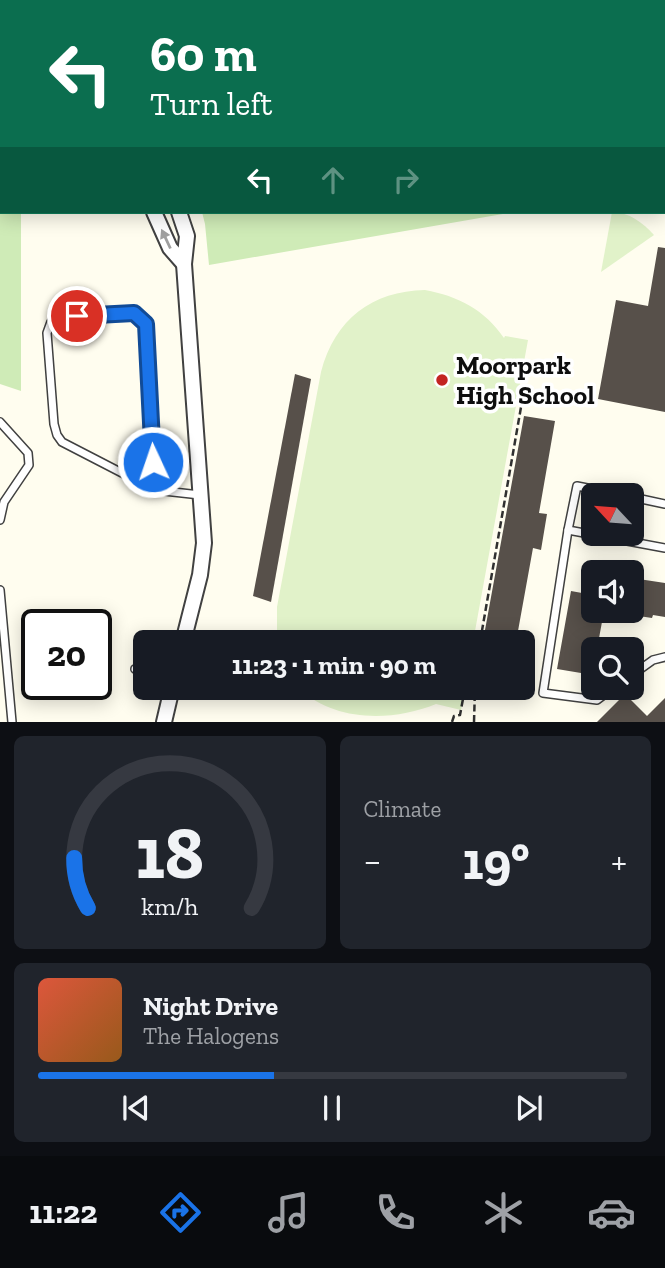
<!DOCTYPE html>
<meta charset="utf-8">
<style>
body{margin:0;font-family:"Zilla Slab",serif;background:#20242c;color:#f1f3f6;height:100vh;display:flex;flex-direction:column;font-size:26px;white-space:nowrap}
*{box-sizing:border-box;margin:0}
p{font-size:23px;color:#9ea1a6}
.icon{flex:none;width:38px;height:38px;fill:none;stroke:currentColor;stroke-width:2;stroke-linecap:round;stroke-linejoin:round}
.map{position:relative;height:722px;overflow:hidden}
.side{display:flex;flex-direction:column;gap:14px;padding:14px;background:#0d0f14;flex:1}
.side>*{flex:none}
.hud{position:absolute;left:0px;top:0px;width:665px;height:214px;box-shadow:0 4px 18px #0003;background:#0b6e4f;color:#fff;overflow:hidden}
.needle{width:46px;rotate:296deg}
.buttons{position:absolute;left:581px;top:483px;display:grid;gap:14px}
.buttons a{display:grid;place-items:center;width:63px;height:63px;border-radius:10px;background:#171b24;box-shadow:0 4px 18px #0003;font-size:35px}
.speed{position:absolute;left:21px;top:609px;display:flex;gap:14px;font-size:35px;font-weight:700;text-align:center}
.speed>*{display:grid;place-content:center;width:91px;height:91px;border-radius:50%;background:#171b24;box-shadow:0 4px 18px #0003;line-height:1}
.speed .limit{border:4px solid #111;border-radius:10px;background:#fff;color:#111}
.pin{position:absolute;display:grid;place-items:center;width:60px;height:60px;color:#fff;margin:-30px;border:4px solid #fff;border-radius:50%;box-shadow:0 2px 7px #0007}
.me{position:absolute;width:77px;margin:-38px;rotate:357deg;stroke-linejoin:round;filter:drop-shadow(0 0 5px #0008)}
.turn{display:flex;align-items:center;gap:24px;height:147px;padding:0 35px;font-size:32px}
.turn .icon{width:91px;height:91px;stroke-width:2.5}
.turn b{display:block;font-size:49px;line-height:60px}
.lanes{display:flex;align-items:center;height:66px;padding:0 35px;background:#0003;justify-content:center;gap:35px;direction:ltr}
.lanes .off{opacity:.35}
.big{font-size:52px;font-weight:800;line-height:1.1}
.side .widget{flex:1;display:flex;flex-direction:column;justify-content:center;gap:10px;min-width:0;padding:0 24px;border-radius:10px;background:#20242c}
.side .dial{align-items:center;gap:0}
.dial svg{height:182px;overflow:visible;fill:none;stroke:#363941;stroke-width:7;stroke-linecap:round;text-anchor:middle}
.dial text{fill:#f1f3f6;stroke:none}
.song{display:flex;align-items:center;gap:21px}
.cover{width:84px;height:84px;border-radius:10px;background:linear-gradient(135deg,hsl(10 70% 55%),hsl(30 70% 35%))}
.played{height:7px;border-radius:4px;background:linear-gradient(90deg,#1a73e8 40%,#363941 40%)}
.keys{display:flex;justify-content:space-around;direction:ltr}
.heat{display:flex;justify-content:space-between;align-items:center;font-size:38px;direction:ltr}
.side .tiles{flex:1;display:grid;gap:14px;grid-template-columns:1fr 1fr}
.widget:last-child{grid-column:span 2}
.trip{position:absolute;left:133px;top:630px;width:402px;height:70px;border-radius:10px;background:#171b24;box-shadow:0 4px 18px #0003;font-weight:800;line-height:70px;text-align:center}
.menu{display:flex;height:112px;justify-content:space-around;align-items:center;background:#090b0e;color:#9ea1a6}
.menu .icon{width:49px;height:49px}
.menu .active{color:#1a73e8}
.menu b{font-size:32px;color:#f1f3f6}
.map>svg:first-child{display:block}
</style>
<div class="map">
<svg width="665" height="722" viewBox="0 0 665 722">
<rect width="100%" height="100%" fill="#fffdef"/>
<g fill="#cfebb7">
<polygon points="0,0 22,0 2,2 2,212 21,212 21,391 0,384"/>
<polygon points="90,0 665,0 665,186 663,186 663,2 90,2"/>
<polygon points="202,212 515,212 209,265 205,224"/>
</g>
<g fill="#e1f2c9">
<path d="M612 212C629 212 643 223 654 235L601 272Z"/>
<path d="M425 290C458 296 485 310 504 338L505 336 528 340 473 642H277V607L321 372C335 319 372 291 425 290Z"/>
<path d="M299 688H465L461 710 436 704C392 722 334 722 299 688Z"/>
</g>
<g fill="#57504a">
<polygon points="658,247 665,248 665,412 598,399 616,300 648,306"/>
<polygon points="295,374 311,379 271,602 253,596"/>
<polygon points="524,416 555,421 539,513 547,514 541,550 533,548 516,642 483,641"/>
<polygon points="632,578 665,583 665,617 653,615 652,618 632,615"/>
<polygon points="571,591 593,595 593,611 604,611 597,649 593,649 593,675 557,669"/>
<polygon points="625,694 647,716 665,698 665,722 597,722"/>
</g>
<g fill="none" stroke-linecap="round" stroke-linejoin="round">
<defs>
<g id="lane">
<polyline points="0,422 28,453 29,465 4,502 0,520"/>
<polyline points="155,490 146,324 140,316 128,313 61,317 51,322 47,333 54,424 57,435 62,442 155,490 200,495"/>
<polyline points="623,495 577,486 568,530 665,548"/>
<polyline points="632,497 665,504"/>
<polyline points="568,530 543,693 597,700 613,688"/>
<polyline points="0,590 12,722"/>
<polyline points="135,669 145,671"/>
<polyline points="632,675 653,660 665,657"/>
</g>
<g id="street">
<polyline points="65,2 65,0"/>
<polyline points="154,212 170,248 184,264"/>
<polyline points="179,212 187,236 184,264 204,543 200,575 183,642"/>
<polyline points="164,722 172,688"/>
</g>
</defs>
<use href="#lane" stroke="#414141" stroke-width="10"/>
<use href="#street" stroke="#414141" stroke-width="18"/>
<g stroke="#303030" stroke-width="2.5" stroke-dasharray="7 3.5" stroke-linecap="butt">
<polyline points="96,2 97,0"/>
<polyline points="474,642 476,634 481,635"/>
<polyline points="480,642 524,390"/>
<path d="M207 688C235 694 259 695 286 688"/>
<polyline points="452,722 454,716 460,715 465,688"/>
<polyline points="474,722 475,688"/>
</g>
<use href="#lane" stroke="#fff" stroke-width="7"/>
<use href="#street" stroke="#fff" stroke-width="14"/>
</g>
<defs><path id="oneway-solid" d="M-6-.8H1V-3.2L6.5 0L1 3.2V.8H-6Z" transform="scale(1.75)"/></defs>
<use fill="#9f9f9f" href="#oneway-solid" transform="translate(166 239) rotate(-115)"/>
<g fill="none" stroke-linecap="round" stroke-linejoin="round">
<defs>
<polyline id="route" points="77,316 134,313 146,324 153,462"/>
</defs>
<use href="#route" stroke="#114b97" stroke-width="18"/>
<use href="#route" stroke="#1a73e8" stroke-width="12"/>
</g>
<circle fill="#c32421" stroke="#fff" stroke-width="2.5" cx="442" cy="380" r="7"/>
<g text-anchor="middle" stroke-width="7" stroke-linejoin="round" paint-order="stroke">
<g font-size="26" font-weight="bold" fill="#0e0e0e" stroke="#fff" text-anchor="start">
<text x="456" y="374">Moorpark<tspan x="456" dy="30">High School</tspan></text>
</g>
</g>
</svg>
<div class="buttons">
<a><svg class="needle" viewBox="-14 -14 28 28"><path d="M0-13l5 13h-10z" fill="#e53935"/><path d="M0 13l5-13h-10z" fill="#9ea1a6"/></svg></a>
<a><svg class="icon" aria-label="sound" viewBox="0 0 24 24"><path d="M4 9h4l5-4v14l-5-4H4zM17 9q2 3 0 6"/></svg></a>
<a><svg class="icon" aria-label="search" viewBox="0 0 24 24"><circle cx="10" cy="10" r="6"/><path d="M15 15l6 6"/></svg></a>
</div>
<div class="speed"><div class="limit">20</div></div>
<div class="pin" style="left:77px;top:316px;background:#d93025"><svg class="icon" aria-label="arrive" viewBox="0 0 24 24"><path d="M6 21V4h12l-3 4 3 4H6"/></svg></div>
<svg class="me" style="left:153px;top:462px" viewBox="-20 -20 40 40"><circle r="17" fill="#1a73e8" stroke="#fff" stroke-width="3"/><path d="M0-11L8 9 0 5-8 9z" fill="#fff"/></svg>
<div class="trip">11:23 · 1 min · 90 m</div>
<div class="hud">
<div class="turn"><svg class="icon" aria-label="left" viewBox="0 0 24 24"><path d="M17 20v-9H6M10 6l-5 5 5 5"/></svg><div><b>60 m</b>Turn left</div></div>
<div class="lanes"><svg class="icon" aria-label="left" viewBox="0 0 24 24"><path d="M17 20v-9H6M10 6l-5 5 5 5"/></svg><svg class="icon off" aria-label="ahead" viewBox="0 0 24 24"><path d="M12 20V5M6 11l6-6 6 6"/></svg><svg class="icon off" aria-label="right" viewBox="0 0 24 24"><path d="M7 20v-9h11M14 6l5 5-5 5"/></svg></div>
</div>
</div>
<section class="side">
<div class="tiles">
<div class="widget dial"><svg viewBox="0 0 100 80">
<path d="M14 69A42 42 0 1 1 86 69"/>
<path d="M14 69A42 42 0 0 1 8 47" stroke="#1a73e8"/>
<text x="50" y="56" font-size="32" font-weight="700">18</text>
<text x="50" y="72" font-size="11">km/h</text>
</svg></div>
<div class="widget"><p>Climate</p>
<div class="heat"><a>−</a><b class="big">19°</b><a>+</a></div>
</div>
<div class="widget">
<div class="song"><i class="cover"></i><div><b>Night Drive</b><p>The Halogens</p></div></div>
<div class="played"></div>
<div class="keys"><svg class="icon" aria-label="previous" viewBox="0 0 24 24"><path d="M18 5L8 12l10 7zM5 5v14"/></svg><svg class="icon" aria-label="pause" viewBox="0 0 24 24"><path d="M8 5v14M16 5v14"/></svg><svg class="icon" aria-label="next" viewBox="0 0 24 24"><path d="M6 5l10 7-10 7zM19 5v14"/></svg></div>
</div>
</div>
</section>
<nav class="menu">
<b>11:22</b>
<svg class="icon active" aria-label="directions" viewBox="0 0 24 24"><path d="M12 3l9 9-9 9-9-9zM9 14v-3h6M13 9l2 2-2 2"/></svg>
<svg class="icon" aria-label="music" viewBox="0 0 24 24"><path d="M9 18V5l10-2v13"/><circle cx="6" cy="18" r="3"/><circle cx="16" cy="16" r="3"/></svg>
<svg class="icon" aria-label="phone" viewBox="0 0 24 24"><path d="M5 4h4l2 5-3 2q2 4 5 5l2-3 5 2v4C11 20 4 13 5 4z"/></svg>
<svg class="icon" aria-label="climate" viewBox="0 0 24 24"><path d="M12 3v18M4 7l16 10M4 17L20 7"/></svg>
<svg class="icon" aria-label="car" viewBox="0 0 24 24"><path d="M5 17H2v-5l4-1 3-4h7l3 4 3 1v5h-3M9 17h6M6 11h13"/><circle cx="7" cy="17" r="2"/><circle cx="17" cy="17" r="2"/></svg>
</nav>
